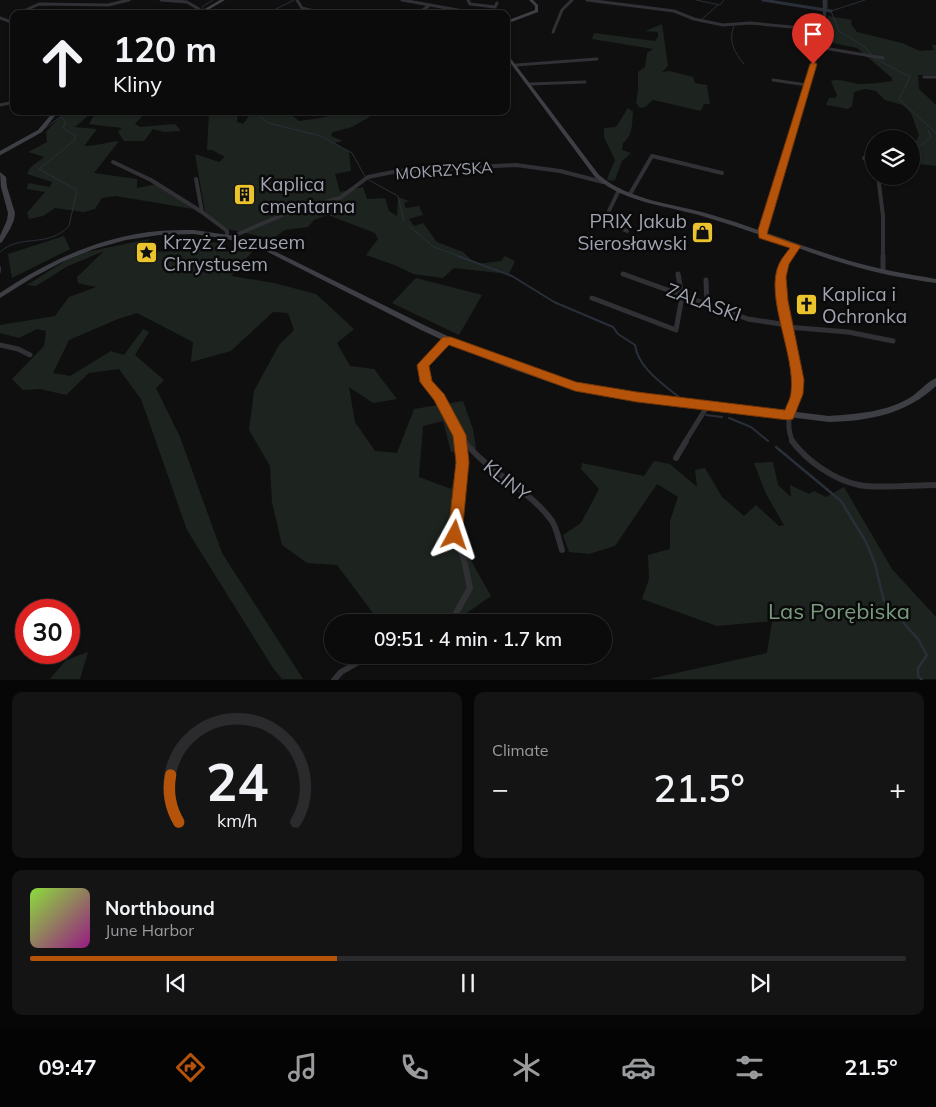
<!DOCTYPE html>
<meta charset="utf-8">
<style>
body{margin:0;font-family:Mulish,sans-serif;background:#141415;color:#f1f3f6;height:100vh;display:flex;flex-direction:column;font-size:19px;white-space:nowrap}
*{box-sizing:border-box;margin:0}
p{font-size:16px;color:#9a9b9d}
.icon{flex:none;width:28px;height:28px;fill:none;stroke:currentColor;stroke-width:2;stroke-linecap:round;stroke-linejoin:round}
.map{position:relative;height:680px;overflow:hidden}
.drawer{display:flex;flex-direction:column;gap:12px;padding:12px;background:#060607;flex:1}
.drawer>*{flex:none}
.top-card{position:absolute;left:10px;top:10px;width:500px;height:105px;border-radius:10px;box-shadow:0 1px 4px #0004,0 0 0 1px #2b2b2d;background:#0b0b0c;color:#f1f3f6;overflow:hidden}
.tools{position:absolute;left:865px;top:130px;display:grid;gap:10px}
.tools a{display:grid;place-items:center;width:55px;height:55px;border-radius:50%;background:#0b0b0c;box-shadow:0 1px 4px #0004,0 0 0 1px #2b2b2d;font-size:25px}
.speed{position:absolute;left:15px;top:599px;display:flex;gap:10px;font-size:25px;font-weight:700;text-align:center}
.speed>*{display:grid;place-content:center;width:65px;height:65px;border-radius:50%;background:#0b0b0c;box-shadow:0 1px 4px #0004,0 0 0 1px #2b2b2d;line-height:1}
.speed .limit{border:8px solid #d22;background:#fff;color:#111}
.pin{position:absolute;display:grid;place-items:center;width:42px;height:42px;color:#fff;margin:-51px -21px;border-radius:50% 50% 50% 0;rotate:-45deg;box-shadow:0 0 5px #0007}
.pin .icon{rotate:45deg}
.me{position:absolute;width:55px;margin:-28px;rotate:5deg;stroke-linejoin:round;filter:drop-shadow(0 0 4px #0008)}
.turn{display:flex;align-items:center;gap:18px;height:105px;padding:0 20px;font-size:22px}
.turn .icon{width:65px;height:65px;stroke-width:2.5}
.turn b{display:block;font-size:35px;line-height:42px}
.big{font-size:38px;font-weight:600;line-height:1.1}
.drawer .tile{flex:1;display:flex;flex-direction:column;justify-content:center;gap:8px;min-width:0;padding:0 18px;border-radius:10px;background:#141415}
.drawer .dial{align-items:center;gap:0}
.dial svg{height:130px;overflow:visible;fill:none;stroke:#2b2b2d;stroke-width:7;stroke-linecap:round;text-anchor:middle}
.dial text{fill:#f1f3f6;stroke:none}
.song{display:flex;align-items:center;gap:15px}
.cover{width:60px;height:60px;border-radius:8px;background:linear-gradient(135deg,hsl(90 70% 55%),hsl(310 70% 35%))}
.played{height:5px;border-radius:2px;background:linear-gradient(90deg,#b45309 35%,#2b2b2d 35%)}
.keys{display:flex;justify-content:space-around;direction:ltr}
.heat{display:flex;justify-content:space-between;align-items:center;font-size:28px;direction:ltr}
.drawer .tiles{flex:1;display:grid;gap:12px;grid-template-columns:1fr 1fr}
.tile:last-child{grid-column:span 2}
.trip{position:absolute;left:324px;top:614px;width:288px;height:50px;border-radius:25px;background:#0b0b0c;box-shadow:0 1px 4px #0004,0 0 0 1px #2b2b2d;font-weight:600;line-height:50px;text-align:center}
.tab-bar{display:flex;height:80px;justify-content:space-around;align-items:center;background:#040405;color:#9a9b9d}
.tab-bar .icon{width:35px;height:35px}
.tab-bar .current{color:#b45309}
.tab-bar b{font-size:22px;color:#f1f3f6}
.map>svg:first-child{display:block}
</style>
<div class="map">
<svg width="936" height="680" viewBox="0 0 936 680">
<rect width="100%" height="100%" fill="#0f0f10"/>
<g fill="#1d241f">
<path d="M828 16 852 20 851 24 857 32 902 43 920 51 934 50 932 45H936V75H918L919 89 936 105V166L911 163V143L916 141 919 135 911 113 903 105 885 100 876 91 865 89 854 92 852 106 848 109 826 105 829 98H835L837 95 831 81C840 78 849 83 859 84 870 84 881 83 892 81V78L857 48 823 41 828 31Z"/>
<polygon points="662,24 668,66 662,72 670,71 693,77 695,83 707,85 710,104 704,104 701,111 653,100 645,107 640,108 636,103 638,90 638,72 645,67 647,53 653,49 592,39 594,33 655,41 658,37 658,32 645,31"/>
<path d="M628 108 633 112C632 123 633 136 623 143L622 150 631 153 622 161 615 180 610 181 607 179 615 160 604 137V128L616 127Z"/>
<path d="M65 111H147L135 124 140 127 175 124 181 131 165 132 153 129 144 141H124L118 132 122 128 89 124 95 114 91 113 75 127 97 129 84 146C97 146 106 142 119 141L94 173 137 179V188L157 184 193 209 116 196 102 198 95 209 84 212 55 208 43 216 29 219 27 213 45 192 27 189 28 183 50 187 52 182 27 174 30 168 44 157 28 152 47 142 46 132Z"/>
<polygon points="209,111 238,111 237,122 243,124 249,116 267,115 266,111 296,111 292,115 299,121 326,117 337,111 380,111 352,127 333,132 331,136 343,141 334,143 349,151 351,171 335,174 340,192 363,187 367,199 385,198 389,211 397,216 398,197 409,201 404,203 406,208 419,206 423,215 409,219 414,226 423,223 437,242 463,252 476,264 501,261 505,256 515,261 509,274 454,268 443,278 413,274 397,266 366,255 378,239 375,233 328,215 314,220 308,227 285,230 272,239 223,228 224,226 219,224 205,212 195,154 219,162 225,157 212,150 207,150"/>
<polygon points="64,236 70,249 12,278 8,254"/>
<path d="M149 239 146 252 184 251 189 248 224 240 228 252 253 251 231 276 274 283 316 294 354 329 337 343 350 366 374 369 397 399 373 403 349 387 355 422 375 451 397 453 414 409 463 401 473 429 476 449 451 452 443 421 423 426 419 477 451 489 457 469 467 464C468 488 459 513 462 537 463 549 484 583 491 596L454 622 379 621 337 565 307 563 282 545 272 502 270 466 249 430 254 391 279 345 294 330 288 313 273 312 231 351 191 362 193 342 137 313 118 319 69 340 53 373 70 376 111 351 124 355 143 329 149 332 135 355 164 380 156 388 180 437 222 553 303 679H282L273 668 187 530 141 399 119 369 89 373 66 395 40 389 23 390 12 379 44 346 46 331 37 329 19 338 0 333V325L55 316 69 297 96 287 78 283 77 277 104 251 66 267 36 286 27 285 65 261 87 252Z"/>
<polygon points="416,278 482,295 459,335 392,303"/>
<polygon points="654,461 670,464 697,487 695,470 705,468 722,497 744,516 756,505 779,526 784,525 766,494 754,463 773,462 778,485 791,497 790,485 809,494 814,491 826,497 844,487 892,569 936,617 936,679 649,679 767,653 772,621 717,626 642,599 649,579 648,555 670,549 670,521 678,497 657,484 615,546 589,554 569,552 563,535 581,523 599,489 581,469 582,463 644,476"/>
<polygon points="88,652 80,679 50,679 66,660"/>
</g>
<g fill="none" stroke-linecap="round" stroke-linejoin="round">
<g stroke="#292f38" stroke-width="1">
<polyline points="696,0 720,5 724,0"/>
<polyline points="865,0 831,11 839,31 865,47 874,58 910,77 899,99 936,133"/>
<polyline points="209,14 204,12 202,7 213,0"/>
<polyline points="266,14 294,0"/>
<polyline points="701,20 718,5"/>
<path d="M734 26C728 41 734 52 744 64"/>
<polyline points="254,111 268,123 321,136 352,153 366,178"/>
<polyline points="44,129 68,111"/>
<polyline points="911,148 922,145 931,137 928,130"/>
<polyline points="0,155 36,135"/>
<polyline points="367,179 398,196 404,221"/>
<polyline points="409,226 434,247 462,257"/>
<path d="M0 252C20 233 47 249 69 226L77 190 39 169 74 141 76 136 63 128 66 122 61 117"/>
</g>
<g stroke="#292f38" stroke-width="2">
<path d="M458 256 512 276 554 302 613 327 618 334 635 345C638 368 663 384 680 398"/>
<polyline points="0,267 0,272"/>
<polyline points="706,415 722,417"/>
<polyline points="729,418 751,427 768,441"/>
</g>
<polyline stroke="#292f38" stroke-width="2.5" points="776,447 841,501 866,542 875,564 884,601 918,639 927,655 918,668 918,676 922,680"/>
<g stroke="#292f38" stroke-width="3">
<polyline points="763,0 831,11"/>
<polyline points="826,0 826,10"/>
</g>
<g stroke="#303035" stroke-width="3">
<polyline points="161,0 187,2 199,9 199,13"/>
<polyline points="297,0 302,8 326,14"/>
<polyline points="402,0 480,14"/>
<polyline points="468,0 470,4 495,7 497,3"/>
<polyline points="587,0 674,11 694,19 723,25 750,23 824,30"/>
<polyline points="17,14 39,4 108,5 129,0"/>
<polyline points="417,14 430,5"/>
<polyline points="0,18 14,23"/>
<polyline points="553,32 562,10 572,0"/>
<polyline points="818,47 883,58"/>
<polyline points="516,65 597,59"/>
<polyline points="924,77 936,77"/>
<polyline points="773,80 807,85"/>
<polyline points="530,84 585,82"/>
<polyline points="0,105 14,102"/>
<polyline points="799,113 825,28 824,0"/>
</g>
<g stroke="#303035" stroke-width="4">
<polyline points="874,149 864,158 874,169"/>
<polyline points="113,162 151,180 202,212"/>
<polyline points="878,176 883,216 883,257"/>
<polyline points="196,179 202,212 227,231 227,236"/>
<polyline points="619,190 606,217 608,221 627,231"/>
<polyline points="630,194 652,156 722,173"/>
<polyline points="762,235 800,112"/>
<polyline points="231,237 292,211 340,198 368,177 398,171 516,165 560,171 603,182"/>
<polyline points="788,257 796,246"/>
</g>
<g stroke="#303035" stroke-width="5">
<path d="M789 256C770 285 791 348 798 381 796 405 782 419 793 442"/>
<polyline points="883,256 883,270"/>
<polyline points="623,274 748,319 787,325"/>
<polyline points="706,280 707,306"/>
<polyline points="592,298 676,330 682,297 678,274"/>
<polyline points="787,327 848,332 893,341"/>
<polyline points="447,339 423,365 426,382 439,397 450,423 465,442"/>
<polyline points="0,345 18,349 30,355"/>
<polyline points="459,436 460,442"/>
<polyline points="685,442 708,405"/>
</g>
<g stroke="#303035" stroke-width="6">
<path d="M464 441C488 472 530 490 552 521 557 529 559 541 562 550"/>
<path d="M792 441C807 461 834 480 859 485 876 489 916 485 936 485"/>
<polyline points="676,458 686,441"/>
<polyline points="451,622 470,588 464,560 455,535 462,462 460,441"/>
<polyline points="334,680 341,672 371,655"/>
</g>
<g fill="#3e3f45" fill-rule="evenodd">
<polygon points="220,0 225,0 201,14 196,14"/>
<polygon points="529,0 533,0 538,5 538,12 506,24 506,21 535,10 535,6"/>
<path d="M506 52 599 175C630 201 671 203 709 214 757 228 803 247 850 261 878 269 907 274 936 279V283C906 279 876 273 846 264 799 250 753 231 705 217 667 205 626 204 595 177L506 57Z"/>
<polygon points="54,111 59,111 42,132 0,155 0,151 38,130"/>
<polygon points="0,172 6,177 7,187 15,213 14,220 10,229 2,242 0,243 0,236 7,220 8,213 1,187"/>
<path d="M194 230 228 235 264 246 426 326 467 345 509 362 550 376 592 387 829 416C857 414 887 412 911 397 920 391 927 382 936 378V386C906 414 869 421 829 422L592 393 549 382 504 366 462 349 421 330 260 248 227 239 194 234 159 235 126 240 94 249 62 262 32 278 0 298V293C48 261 101 236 159 231 170 230 182 230 194 230Z"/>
</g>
</g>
<path fill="#b45309" stroke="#753606" d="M813 62 817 64 767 234 801 246 789 264 786 277 788 301 804 380 803 394 793 419 788 420 637 402 575 391 449 345 429 366 432 381 444 394 466 435 469 462 462 535 460 540 455 542 450 540 448 535 456 462 453 436 434 400 420 382 417 365 443 337H451L576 382 637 392 785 410C787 404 791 398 791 392 796 356 764 296 779 264 782 258 786 253 790 248L759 238 758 230 810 64Z"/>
<defs>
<symbol id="building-square" viewBox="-11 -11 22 22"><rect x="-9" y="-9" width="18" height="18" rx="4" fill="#eac32d" stroke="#0a0a0b"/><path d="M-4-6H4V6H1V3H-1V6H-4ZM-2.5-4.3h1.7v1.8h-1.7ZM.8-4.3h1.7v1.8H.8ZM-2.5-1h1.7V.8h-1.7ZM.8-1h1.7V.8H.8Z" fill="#111"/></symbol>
<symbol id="shop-square" viewBox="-11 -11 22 22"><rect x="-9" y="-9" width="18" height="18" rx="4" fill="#eac32d" stroke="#0a0a0b"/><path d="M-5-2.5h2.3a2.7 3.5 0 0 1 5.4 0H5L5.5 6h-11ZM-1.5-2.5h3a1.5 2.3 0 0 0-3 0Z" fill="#111"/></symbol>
<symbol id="sight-square" viewBox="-11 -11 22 22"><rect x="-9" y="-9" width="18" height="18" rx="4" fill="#eac32d" stroke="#0a0a0b"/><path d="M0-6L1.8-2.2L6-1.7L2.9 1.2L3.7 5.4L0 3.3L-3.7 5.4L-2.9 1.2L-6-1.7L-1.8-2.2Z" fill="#111"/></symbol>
<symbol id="church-square" viewBox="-11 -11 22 22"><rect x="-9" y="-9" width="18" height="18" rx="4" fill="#eac32d" stroke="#0a0a0b"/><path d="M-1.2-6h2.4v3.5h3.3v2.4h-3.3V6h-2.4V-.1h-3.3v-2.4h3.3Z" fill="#111"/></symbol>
</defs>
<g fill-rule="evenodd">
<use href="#building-square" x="232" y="182" width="25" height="25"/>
<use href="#shop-square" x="690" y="220" width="25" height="25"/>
<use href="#sight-square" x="134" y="240" width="25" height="25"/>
<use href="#church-square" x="794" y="292" width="25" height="25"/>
</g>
<g text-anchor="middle" stroke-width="5" stroke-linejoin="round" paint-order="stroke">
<g font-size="16" fill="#a0a3b0" stroke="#0a0a0b">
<text transform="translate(444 170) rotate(-4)" y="6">MOKRZYSKA</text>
</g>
<g font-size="19" fill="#a0a3b0" stroke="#0a0a0b" text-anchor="start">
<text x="260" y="191">Kaplica<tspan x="260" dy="22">cmentarna</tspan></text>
<text x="687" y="228" text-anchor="end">PRIX Jakub<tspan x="687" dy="22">Sierosławski</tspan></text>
<text x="163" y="249">Krzyż z Jezusem<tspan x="163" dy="22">Chrystusem</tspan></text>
<text x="822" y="301">Kaplica i<tspan x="822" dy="22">Ochronka</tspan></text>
</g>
<g font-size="19" fill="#a0a3b0" stroke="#0a0a0b">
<text transform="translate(704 302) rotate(20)" y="7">ZALASKI</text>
<text transform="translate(507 480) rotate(39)" y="7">KLINY</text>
</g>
<g font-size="22" fill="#789b7e" stroke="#0a0a0b">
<text x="839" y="619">Las Porębiska</text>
</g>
</g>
</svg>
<div class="tools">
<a><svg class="icon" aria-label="layers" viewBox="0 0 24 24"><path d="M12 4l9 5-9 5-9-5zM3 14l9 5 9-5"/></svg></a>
</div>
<div class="speed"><div class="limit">30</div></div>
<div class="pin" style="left:813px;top:64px;background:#d93025"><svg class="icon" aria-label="arrive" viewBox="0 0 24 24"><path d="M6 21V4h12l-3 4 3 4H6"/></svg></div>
<svg class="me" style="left:455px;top:535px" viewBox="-20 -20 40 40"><path d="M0-17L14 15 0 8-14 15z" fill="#b45309" stroke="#fff" stroke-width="4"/></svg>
<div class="trip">09:51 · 4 min · 1.7 km</div>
<div class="top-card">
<div class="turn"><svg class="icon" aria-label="ahead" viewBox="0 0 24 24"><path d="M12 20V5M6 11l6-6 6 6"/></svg><div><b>120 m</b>Kliny</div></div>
</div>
</div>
<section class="drawer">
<div class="tiles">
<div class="tile dial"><svg viewBox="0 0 100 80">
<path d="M14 69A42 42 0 1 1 86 69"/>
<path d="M14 69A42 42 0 0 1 9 40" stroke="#b45309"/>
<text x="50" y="56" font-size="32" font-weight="700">24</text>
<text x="50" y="72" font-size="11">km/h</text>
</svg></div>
<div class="tile"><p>Climate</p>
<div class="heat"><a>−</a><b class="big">21.5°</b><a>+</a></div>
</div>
<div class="tile">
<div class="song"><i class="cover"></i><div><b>Northbound</b><p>June Harbor</p></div></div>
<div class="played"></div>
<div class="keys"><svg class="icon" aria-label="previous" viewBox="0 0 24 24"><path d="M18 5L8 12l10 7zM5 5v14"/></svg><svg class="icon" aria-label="pause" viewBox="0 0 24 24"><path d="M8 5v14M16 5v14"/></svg><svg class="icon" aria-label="next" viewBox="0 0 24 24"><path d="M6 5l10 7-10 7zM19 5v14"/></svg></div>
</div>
</div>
</section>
<nav class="tab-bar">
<b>09:47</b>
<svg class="icon current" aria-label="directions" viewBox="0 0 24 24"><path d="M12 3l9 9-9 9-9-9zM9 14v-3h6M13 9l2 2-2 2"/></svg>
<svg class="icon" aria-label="music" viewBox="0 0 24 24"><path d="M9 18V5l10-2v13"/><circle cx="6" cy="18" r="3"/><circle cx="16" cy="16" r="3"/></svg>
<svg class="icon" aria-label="phone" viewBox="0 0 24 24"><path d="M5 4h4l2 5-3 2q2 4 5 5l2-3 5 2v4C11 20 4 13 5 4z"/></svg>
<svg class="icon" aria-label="climate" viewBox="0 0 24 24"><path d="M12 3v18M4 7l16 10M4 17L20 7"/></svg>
<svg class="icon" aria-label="car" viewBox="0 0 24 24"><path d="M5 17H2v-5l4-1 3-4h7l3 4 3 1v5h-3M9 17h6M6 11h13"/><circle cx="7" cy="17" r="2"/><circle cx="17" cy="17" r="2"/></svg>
<svg class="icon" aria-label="filters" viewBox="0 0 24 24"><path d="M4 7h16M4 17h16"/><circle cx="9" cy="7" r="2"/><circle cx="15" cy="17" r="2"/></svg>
<b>21.5°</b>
</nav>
